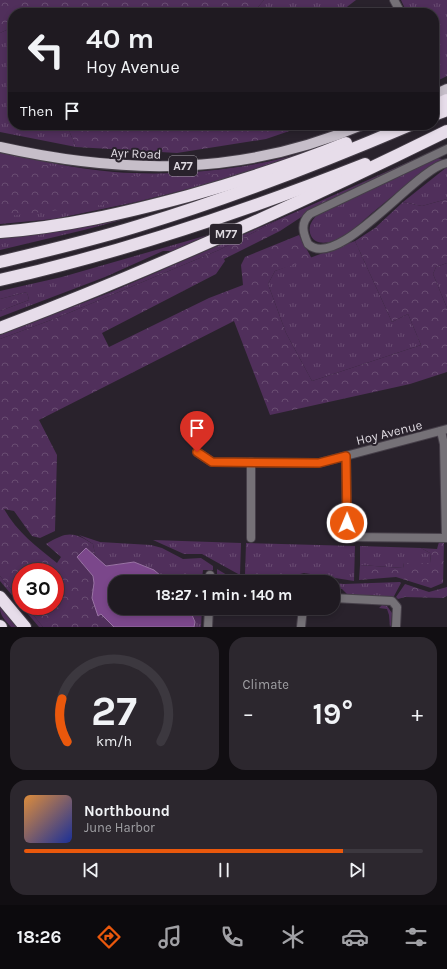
<!DOCTYPE html>
<meta charset="utf-8">
<style>
body{margin:0;font-family:Karla,sans-serif;background:#2c272e;color:#f1f3f6;height:100vh;display:flex;flex-direction:column;font-size:15px;white-space:nowrap}
*{box-sizing:border-box;margin:0}
p{font-size:13px;color:#a1a1a5}
.icon{flex:none;width:22px;height:22px;fill:none;stroke:currentColor;stroke-width:2;stroke-linecap:round;stroke-linejoin:round}
.map{position:relative;height:627px;overflow:hidden}
.details{display:flex;flex-direction:column;gap:10px;padding:10px;background:#110e12;flex:1}
.details>*{flex:none}
.hud{position:absolute;left:8px;top:8px;width:431px;height:122px;border-radius:16px;box-shadow:0 2px 6px #0003,0 0 0 1px #3c383f;background:#1f1a21;color:#f1f3f6;overflow:hidden}
.speed{position:absolute;left:12px;top:563px;display:flex;gap:8px;font-size:20px;font-weight:700;text-align:center}
.speed>*{display:grid;place-content:center;width:52px;height:52px;border-radius:50%;background:#1f1a21;box-shadow:0 2px 6px #0003,0 0 0 1px #3c383f;line-height:1}
.speed .limit{border:6px solid #d22;background:#fff;color:#111}
.pin{position:absolute;display:grid;place-items:center;width:34px;height:34px;color:#fff;margin:-41px -17px;border-radius:50% 50% 50% 0;rotate:-45deg;box-shadow:0 0 4px #0007}
.pin .icon{rotate:45deg}
.me{position:absolute;width:44px;margin:-22px;rotate:1deg;stroke-linejoin:round;filter:drop-shadow(0 0 3px #0008)}
.turn{display:flex;align-items:center;gap:14px;height:84px;padding:0 12px;font-size:18px}
.turn .icon{width:52px;height:52px;stroke-width:2.5}
.turn b{display:block;font-size:28px;line-height:34px}
.then{display:flex;align-items:center;height:38px;padding:0 12px;background:#0003;gap:8px;font-size:15px}
.big{font-size:30px;font-weight:700;line-height:1.1}
.details .tile{flex:1;display:flex;flex-direction:column;justify-content:center;gap:6px;min-width:0;padding:0 14px;border-radius:16px;background:#2c272e}
.details .dial{align-items:center;gap:0}
.dial svg{height:104px;overflow:visible;fill:none;stroke:#3c383f;stroke-width:7;stroke-linecap:round;text-anchor:middle}
.dial text{fill:#f1f3f6;stroke:none}
.song{display:flex;align-items:center;gap:12px}
.cover{width:48px;height:48px;border-radius:6px;background:linear-gradient(135deg,hsl(30 70% 55%),hsl(230 70% 35%))}
.played{height:4px;border-radius:2px;background:linear-gradient(90deg,#ea580c 80%,#3c383f 80%)}
.keys{display:flex;justify-content:space-around;direction:ltr}
.heat{display:flex;justify-content:space-between;align-items:center;font-size:22px;direction:ltr}
.details .tiles{flex:1;display:grid;gap:10px;grid-template-columns:1fr 1fr}
.tile:last-child{grid-column:span 2}
.trip{position:absolute;left:108px;top:575px;width:232px;height:40px;border-radius:16px;background:#1f1a21;box-shadow:0 2px 6px #0003,0 0 0 1px #3c383f;font-weight:700;line-height:40px;text-align:center}
.menu{display:flex;height:64px;justify-content:space-around;align-items:center;background:#0c0a0d;color:#a1a1a5}
.menu .icon{width:28px;height:28px}
.menu .current{color:#ea580c}
.menu b{font-size:18px;color:#f1f3f6}
.map>svg:first-child{display:block}
</style>
<div class="map">
<svg width="447" height="627" viewBox="0 0 447 627">
<defs>
<pattern id="grass-tufts" width="24" height="20" patternUnits="userSpaceOnUse"><rect width="24" height="20" fill="#502f5b"/><path d="M3 7l-1-3M5 7V3M7 7l1-3M15 17l-1-3M17 17v-4M19 17l1-3" fill="none" stroke="#694d72"/></pattern>
<pattern id="forest-crowns" width="20" height="18" patternUnits="userSpaceOnUse"><rect width="20" height="18" fill="#502f5b"/><path d="M2 6a3 3 0 1 1 6 0M12 15a3 3 0 1 1 6 0" fill="none" stroke="#694d72"/></pattern>
</defs>
<rect width="100%" height="100%" fill="#29222c"/>
<g fill="url(#grass-tufts)">
<polygon points="264,0 356,0 339,13 253,13"/>
<polygon points="401,0 447,0 447,76 439,80 434,70 434,13 407,13"/>
<polygon points="13,27 13,125 69,125 70,133 76,147 0,132 0,33"/>
<path d="M311 151 256 172 136 202 54 219 0 224V152C38 160 76 169 114 172 179 177 249 169 311 151Z"/>
<path d="M436 158 442 159C418 175 395 194 372 213 362 222 348 235 336 240 326 244 313 245 310 233 308 225 313 219 318 214Z"/>
<polygon points="447,167 447,199 422,206 403,202"/>
<polygon points="127,216 121,220 84,230 0,250 0,236"/>
<polygon points="282,218 219,250 59,317 0,339 0,335 111,292"/>
<polygon points="208,235 175,251 163,251 105,277 0,317 0,311 29,300 27,292 0,299 0,291 62,277"/>
<polygon points="355,241 392,322 408,314 421,345 312,381 286,333 268,284 275,271"/>
<polygon points="447,263 447,308 433,274 436,267"/>
<path d="M79 535 100 542 151 545 162 548 183 559 201 558 213 566V570H203L202 579H184V582H168C142 561 137 561 106 566L96 559 93 544Z"/>
<polygon points="153,540 241,543 240,575 202,554 184,554"/>
<polygon points="246,543 355,546 354,581 304,573 274,581 245,575"/>
<polygon points="360,546 421,548 430,553 431,563 404,563 403,568 360,565"/>
<polygon points="217,569 227,575 259,582 217,582"/>
<polygon points="0,576 21,601 21,606 26,606 43,627 39,627 0,581"/>
<polygon points="302,578 329,582 287,582"/>
<polygon points="400,582 401,583 393,598 347,594 342,589 333,588 333,583 344,584"/>
<polygon points="382,605 387,606 392,613 391,625 390,627 389,615 387,609 379,608"/>
<path d="M0 607 17 627H11C5 620 0 616 0 607Z"/>
<polygon points="189,608 202,608 201,627 194,627 195,622"/>
</g>
<g fill="url(#forest-crowns)">
<polygon points="0,0 264,0 253,13 13,13 13,27 0,33"/>
<polygon points="69,125 307,125 266,139 177,153 76,147 70,133"/>
<path d="M447 145V147L312 210 280 231 224 259 225 261 216 274 102 333 109 347 209 298 243 285 241 265 245 257 299 235 312 259 275 271 268 284 286 333 312 381 421 345 408 314 392 322 355 241 375 228 403 202 422 206 447 199V263L436 267 433 274 447 308V372L410 384 270 415 234 321 39 420 57 455 55 531 40 538 32 536 14 511 4 509C17 532 37 547 57 563L61 557 46 544C67 532 72 531 93 544L96 559 86 548 77 557 93 576 95 583 92 598 99 616 101 614 114 627H43L26 606H55V572H21V601L0 576V339L59 317 219 250 282 218Z"/>
<polygon points="0,159 130,176 221,174 224,178 109,204 0,217"/>
<polygon points="27,292 29,300 0,311 0,299"/>
<polygon points="439,542 444,542 443,583 431,588 396,577 359,580 360,565 403,568 404,563 431,563 430,553 421,548 437,549"/>
<polygon points="405,584 429,592 447,587 447,596 443,598 405,597 398,599 396,597"/>
</g>
<polygon fill="#7b478b" stroke="#9973a4" points="86,548 106,566 134,562 154,570 168,582 115,582 115,608 189,608 195,622 194,627 114,627 101,614 98,616 92,598 94,583 93,576 77,557"/>
<g fill="none" stroke-linecap="round" stroke-linejoin="round">
<defs>
<g id="street">
<polyline points="394,0 401,13"/>
<path d="M447 149 310 214C300 223 303 233 308 244 338 272 416 168 447 163"/>
<polyline points="197,452 212,462 319,463 447,429"/>
<polyline points="346,456 347,537 446,538 444,444 441,431"/>
<polyline points="251,538 251,462"/>
<polyline points="210,582 210,575"/>
<polyline points="333,598 392,601 397,607 396,627"/>
<polyline points="208,627 209,608"/>
<polyline points="301,627 303,608"/>
</g>
<g id="primary">
<polyline points="434,95 447,89"/>
<path d="M0 147C125 175 243 176 362 125"/>
</g>
<g id="highway">
<polyline points="434,106 447,100"/>
<polyline points="434,115 447,110"/>
<path d="M0 232C65 227 125 213 188 196 241 181 294 164 346 143"/>
<path d="M0 262C46 251 93 240 138 226 231 198 321 163 410 125"/>
<path d="M0 280C125 252 246 211 365 164"/>
<path d="M0 328C152 270 301 203 447 131"/>
<polyline points="0,597 25,627"/>
<polyline points="0,626 1,627"/>
</g>
</defs>
<use href="#street" stroke="#463f49" stroke-width="10"/>
<use href="#primary" stroke="#463f49" stroke-width="12"/>
<use href="#highway" stroke="#463f49" stroke-width="14"/>
<use href="#street" stroke="#757177" stroke-width="8"/>
<use href="#primary" stroke="#c6bec9" stroke-width="10"/>
<use href="#highway" stroke="#e7ddea" stroke-width="12"/>
</g>
<g fill="none" stroke-linecap="round" stroke-linejoin="round">
<defs>
<polyline id="route" points="197,452 212,462 319,463 346,456 347,523"/>
</defs>
<use href="#route" stroke="#983908" stroke-width="10"/>
<use href="#route" stroke="#ea580c" stroke-width="7"/>
</g>
<g text-anchor="middle" stroke-width="4" stroke-linejoin="round" paint-order="stroke">
<g fill="#29222c" stroke="#a8a2aa" stroke-width="1">
<rect x="169" y="156" width="28" height="20" rx="3"/>
<rect x="210" y="224" width="32" height="20" rx="3"/>
</g>
<g font-size="12" font-weight="bold" fill="#ded9e0">
<text x="183" y="170">A77</text>
<text x="226" y="238">M77</text>
</g>
<g font-size="13" fill="#ded9e0" stroke="#29222c">
<text transform="translate(136 153) rotate(2)" y="5">Ayr Road</text>
<text transform="translate(389 432) rotate(-14)" y="5">Hoy Avenue</text>
</g>
</g>
</svg>
<div class="speed"><div class="limit">30</div></div>
<div class="pin" style="left:197px;top:452px;background:#d93025"><svg class="icon" aria-label="arrive" viewBox="0 0 24 24"><path d="M6 21V4h12l-3 4 3 4H6"/></svg></div>
<svg class="me" style="left:347px;top:523px" viewBox="-20 -20 40 40"><circle r="17" fill="#ea580c" stroke="#fff" stroke-width="3"/><path d="M0-11L8 9 0 5-8 9z" fill="#fff"/></svg>
<div class="trip">18:27 · 1 min · 140 m</div>
<div class="hud">
<div class="turn"><svg class="icon" aria-label="left" viewBox="0 0 24 24"><path d="M17 20v-9H6M10 6l-5 5 5 5"/></svg><div><b>40 m</b>Hoy Avenue</div></div>
<div class="then">Then<svg class="icon" aria-label="arrive" viewBox="0 0 24 24"><path d="M6 21V4h12l-3 4 3 4H6"/></svg></div>
</div>
</div>
<section class="details">
<div class="tiles">
<div class="tile dial"><svg viewBox="0 0 100 80">
<path d="M14 69A42 42 0 1 1 86 69"/>
<path d="M14 69A42 42 0 0 1 10 36" stroke="#ea580c"/>
<text x="50" y="56" font-size="32" font-weight="700">27</text>
<text x="50" y="72" font-size="11">km/h</text>
</svg></div>
<div class="tile"><p>Climate</p>
<div class="heat"><a>−</a><b class="big">19°</b><a>+</a></div>
</div>
<div class="tile">
<div class="song"><i class="cover"></i><div><b>Northbound</b><p>June Harbor</p></div></div>
<div class="played"></div>
<div class="keys"><svg class="icon" aria-label="previous" viewBox="0 0 24 24"><path d="M18 5L8 12l10 7zM5 5v14"/></svg><svg class="icon" aria-label="pause" viewBox="0 0 24 24"><path d="M8 5v14M16 5v14"/></svg><svg class="icon" aria-label="next" viewBox="0 0 24 24"><path d="M6 5l10 7-10 7zM19 5v14"/></svg></div>
</div>
</div>
</section>
<nav class="menu">
<b>18:26</b>
<svg class="icon current" aria-label="directions" viewBox="0 0 24 24"><path d="M12 3l9 9-9 9-9-9zM9 14v-3h6M13 9l2 2-2 2"/></svg>
<svg class="icon" aria-label="music" viewBox="0 0 24 24"><path d="M9 18V5l10-2v13"/><circle cx="6" cy="18" r="3"/><circle cx="16" cy="16" r="3"/></svg>
<svg class="icon" aria-label="phone" viewBox="0 0 24 24"><path d="M5 4h4l2 5-3 2q2 4 5 5l2-3 5 2v4C11 20 4 13 5 4z"/></svg>
<svg class="icon" aria-label="climate" viewBox="0 0 24 24"><path d="M12 3v18M4 7l16 10M4 17L20 7"/></svg>
<svg class="icon" aria-label="car" viewBox="0 0 24 24"><path d="M5 17H2v-5l4-1 3-4h7l3 4 3 1v5h-3M9 17h6M6 11h13"/><circle cx="7" cy="17" r="2"/><circle cx="17" cy="17" r="2"/></svg>
<svg class="icon" aria-label="filters" viewBox="0 0 24 24"><path d="M4 7h16M4 17h16"/><circle cx="9" cy="7" r="2"/><circle cx="15" cy="17" r="2"/></svg>
</nav>
